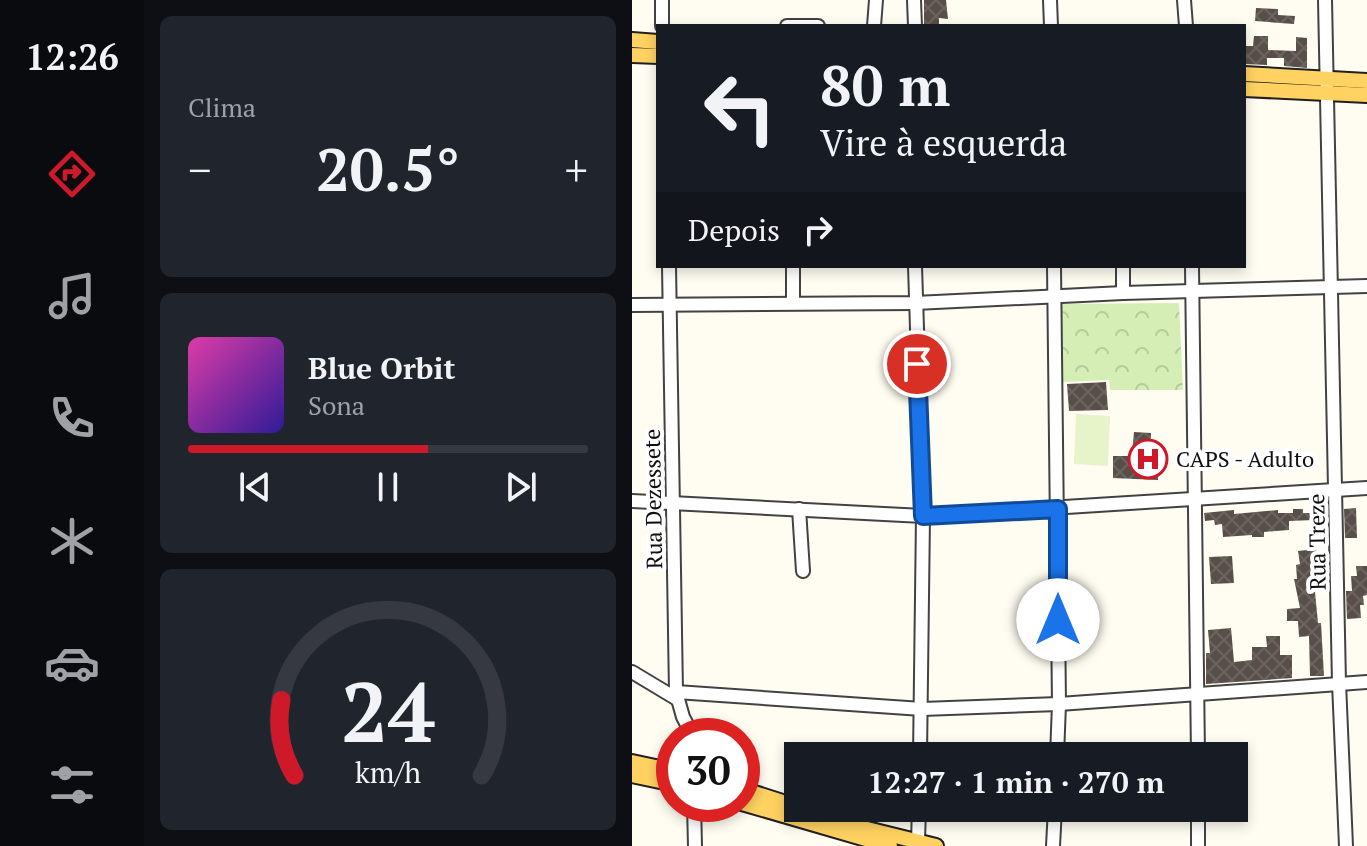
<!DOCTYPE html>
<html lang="pt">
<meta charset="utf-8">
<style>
body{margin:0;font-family:"PT Serif",serif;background:#20242c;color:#f1f3f6;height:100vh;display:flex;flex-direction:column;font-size:30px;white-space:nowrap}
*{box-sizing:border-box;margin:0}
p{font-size:26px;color:#9ea1a6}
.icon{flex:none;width:44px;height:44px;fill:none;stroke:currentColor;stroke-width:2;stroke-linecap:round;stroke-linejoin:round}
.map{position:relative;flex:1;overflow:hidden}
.side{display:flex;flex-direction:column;gap:16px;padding:16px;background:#0d0f14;width:488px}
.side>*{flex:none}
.hud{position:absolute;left:24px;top:24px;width:590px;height:244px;border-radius:0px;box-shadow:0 4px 12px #0003;background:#171b24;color:#f1f3f6;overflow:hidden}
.speed{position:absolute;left:24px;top:718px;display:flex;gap:16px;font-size:40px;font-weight:700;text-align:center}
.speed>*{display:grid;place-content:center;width:104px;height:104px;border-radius:50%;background:#171b24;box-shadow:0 4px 12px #0003;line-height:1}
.speed .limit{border:12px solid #d22;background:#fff;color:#111}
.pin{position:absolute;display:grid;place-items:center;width:68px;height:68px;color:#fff;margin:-34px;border:4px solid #fff;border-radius:50%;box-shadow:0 2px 8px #0007}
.me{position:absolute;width:88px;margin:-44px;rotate:0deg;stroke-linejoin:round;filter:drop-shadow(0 0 6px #0008)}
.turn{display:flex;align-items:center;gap:28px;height:168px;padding:0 32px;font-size:36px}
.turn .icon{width:104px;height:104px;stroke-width:2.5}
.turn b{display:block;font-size:56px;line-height:68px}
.then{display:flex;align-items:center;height:76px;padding:0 32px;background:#0003;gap:16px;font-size:30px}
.big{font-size:60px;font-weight:700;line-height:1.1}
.side .card{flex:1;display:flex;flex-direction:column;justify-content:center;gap:12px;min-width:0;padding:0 28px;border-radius:12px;background:#20242c}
.side .dial{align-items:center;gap:0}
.dial svg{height:208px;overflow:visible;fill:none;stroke:#363941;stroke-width:7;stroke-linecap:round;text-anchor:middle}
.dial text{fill:#f1f3f6;stroke:none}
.song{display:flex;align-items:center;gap:24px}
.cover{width:96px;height:96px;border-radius:12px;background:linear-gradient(135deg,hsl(320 70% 55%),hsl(250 70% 35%))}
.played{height:8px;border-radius:4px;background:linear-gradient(90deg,#cd1929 60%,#363941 60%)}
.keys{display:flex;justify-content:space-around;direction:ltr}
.heat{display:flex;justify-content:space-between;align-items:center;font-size:44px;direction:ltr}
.trip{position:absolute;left:152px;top:742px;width:464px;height:80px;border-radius:0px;background:#171b24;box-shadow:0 4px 12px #0003;font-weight:700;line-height:80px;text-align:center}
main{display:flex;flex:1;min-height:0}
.tab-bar{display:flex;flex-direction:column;width:144px;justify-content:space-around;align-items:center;background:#090b0e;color:#9ea1a6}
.tab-bar .icon{width:56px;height:56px}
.tab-bar .on{color:#cd1929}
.tab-bar b{font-size:36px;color:#f1f3f6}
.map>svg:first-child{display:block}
</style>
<main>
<nav class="tab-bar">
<b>12:26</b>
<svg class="icon on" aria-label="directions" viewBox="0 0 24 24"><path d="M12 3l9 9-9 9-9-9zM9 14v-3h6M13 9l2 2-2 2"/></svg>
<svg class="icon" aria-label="music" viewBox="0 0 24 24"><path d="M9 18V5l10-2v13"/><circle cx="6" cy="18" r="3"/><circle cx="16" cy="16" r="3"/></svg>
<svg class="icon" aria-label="phone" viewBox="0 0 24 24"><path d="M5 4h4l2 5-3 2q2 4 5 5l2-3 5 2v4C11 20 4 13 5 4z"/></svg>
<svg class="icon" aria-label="climate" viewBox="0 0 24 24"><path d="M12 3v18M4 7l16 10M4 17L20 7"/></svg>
<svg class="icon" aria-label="car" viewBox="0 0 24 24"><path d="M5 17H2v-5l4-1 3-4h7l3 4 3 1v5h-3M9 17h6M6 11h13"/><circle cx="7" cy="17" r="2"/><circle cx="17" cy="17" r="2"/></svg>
<svg class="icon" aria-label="filters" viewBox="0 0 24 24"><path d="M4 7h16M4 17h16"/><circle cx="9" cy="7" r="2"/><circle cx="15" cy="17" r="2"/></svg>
</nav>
<section class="side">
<div class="card"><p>Clima</p>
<div class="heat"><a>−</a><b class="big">20.5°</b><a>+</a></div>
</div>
<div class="card">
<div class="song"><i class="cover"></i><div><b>Blue Orbit</b><p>Sona</p></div></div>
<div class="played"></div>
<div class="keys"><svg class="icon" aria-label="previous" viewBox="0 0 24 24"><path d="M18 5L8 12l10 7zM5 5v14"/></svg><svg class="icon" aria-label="pause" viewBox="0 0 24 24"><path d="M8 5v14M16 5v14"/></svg><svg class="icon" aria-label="next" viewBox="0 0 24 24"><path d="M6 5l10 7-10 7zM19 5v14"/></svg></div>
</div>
<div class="card dial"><svg viewBox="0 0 100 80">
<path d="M14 69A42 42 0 1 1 86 69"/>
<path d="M14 69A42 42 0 0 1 9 40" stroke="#cd1929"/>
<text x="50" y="56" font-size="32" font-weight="700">24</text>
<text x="50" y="72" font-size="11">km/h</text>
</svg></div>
</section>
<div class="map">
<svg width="735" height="846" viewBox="0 0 735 846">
<defs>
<pattern id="park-crowns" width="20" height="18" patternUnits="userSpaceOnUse" patternTransform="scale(2)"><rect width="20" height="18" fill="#d5eeb6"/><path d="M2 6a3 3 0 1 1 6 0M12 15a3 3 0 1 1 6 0" fill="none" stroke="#b6cb9b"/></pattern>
<pattern id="building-cross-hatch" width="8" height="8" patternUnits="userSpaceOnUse" patternTransform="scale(2)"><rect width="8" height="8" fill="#594f4a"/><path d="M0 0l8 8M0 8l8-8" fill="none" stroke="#6c6460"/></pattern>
</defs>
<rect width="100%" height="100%" fill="#fffcf1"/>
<polygon fill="url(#park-crowns)" points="547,303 551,390 478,390 477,380 431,382 424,304"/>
<polygon fill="#e7f4c9" points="444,414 478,416 476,466 442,464"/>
<g fill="url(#building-cross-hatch)">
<polygon points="292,0 314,0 316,19 307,18 307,26 292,26"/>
<polygon points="624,8 646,9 646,15 663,16 662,24 623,21"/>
<polygon points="622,36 636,36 636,50 664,51 664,37 675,38 675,68 652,66 652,58 635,58 635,65 612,64 612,46 621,46"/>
<polygon points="474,382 476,410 437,411 435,384"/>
<polygon points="502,432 519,433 518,459 527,459 526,480 481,478 481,456 498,456 498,453 500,453"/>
<polygon points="724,508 725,538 713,538 712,509"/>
<polygon points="661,509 671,509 671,513 682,513 682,520 657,521 657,530 632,532 632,537 620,537 620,535 591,537 590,524 583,525 582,520 573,521 572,513 602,510 602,514 646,510 646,513 661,513"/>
<polygon points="684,549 689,577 693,577 693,584 690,585 691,591 683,592 686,623 689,623 692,676 678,676 677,636 667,637 666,621 655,621 655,609 668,608 662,579 665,579 664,565 668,564 666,551"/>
<polygon points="600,556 602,583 579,584 577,557"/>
<polygon points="724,566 735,566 735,595 731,596 732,605 728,605 729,618 715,619 714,591 720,591 719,576 725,576"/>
<polygon points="599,628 602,662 620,660 620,647 635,647 634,636 648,636 648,655 660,655 660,678 574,684 574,653 578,653 576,630"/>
</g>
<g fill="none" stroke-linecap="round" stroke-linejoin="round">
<defs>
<g id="minor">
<polyline points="30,0 30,26"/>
<polyline points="282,0 283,26"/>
<polyline points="418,0 419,26"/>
<polyline points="552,0 554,26"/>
<polyline points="693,0 707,683 714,846"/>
<polyline points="155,26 186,26"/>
<polyline points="242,26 244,0"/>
<polyline points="37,266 44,692 51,717 61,736"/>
<polyline points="283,266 291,516 288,756"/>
<polyline points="422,266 427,704 425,756"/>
<polyline points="491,266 491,293"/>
<polyline points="560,266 566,756"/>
<polyline points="161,303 161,266"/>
<polyline points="0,305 283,303 491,293 735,286"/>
<polyline points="0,501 291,516 735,488"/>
<polyline points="167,509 171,571"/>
<polyline points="0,672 45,699"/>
<polyline points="44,692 290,709 427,704 735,682"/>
<polyline points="62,804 63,846"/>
<polyline points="286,841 287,808"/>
<polyline points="421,846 423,808"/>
<polyline points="566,846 566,808"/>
</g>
<g id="major">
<polyline points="0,40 26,42"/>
<polyline points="0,55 26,56"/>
<polyline points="612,74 735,81"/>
<polyline points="612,89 735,95"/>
<polyline points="0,762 42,771"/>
<polyline points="0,775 42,784"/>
<polyline points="110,789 166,807"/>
<polyline points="110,803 258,846"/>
<polyline points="168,808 227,827 304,846"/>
</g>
</defs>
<use href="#minor" stroke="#424242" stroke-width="16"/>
<use href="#major" stroke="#202020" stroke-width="18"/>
<use href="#minor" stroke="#fff" stroke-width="12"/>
<use href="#major" stroke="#ffd261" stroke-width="14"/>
</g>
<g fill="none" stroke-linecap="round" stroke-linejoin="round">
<defs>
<polyline id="route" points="285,364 291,516 426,509 426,620"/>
</defs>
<use href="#route" stroke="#114b97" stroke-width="20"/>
<use href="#route" stroke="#1a73e8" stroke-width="14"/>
</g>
<defs>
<symbol id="hospital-ring" viewBox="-11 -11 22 22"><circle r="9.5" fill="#fff" stroke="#cd1929" stroke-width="1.5"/><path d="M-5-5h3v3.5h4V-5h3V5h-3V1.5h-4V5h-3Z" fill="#cd1929"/></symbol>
</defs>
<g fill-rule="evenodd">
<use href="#hospital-ring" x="494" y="437" width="44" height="44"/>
</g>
<g text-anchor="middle" stroke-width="8" stroke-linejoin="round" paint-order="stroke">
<g font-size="22" fill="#0f0f0f" stroke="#fff" text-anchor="start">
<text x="544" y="467">CAPS - Adulto</text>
</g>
<g font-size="22" fill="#0f0f0f" stroke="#fff">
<text transform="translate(21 499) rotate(-91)" y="8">Rua Dezessete</text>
<text transform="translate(685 542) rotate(-91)" y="8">Rua Treze</text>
</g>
</g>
</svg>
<div class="speed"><div class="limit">30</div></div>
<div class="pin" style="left:285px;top:364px;background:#d93025"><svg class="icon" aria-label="arrive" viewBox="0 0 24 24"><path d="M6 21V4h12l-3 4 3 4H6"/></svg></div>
<svg class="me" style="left:426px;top:620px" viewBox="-20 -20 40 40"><circle r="19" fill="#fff"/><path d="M0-13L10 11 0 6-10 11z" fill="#1a73e8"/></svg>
<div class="trip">12:27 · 1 min · 270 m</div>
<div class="hud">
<div class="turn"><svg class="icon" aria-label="left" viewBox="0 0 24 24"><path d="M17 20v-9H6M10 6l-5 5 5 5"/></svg><div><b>80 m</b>Vire à esquerda</div></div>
<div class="then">Depois<svg class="icon" aria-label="right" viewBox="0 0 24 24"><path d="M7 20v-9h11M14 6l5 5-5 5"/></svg></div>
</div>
</div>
</main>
